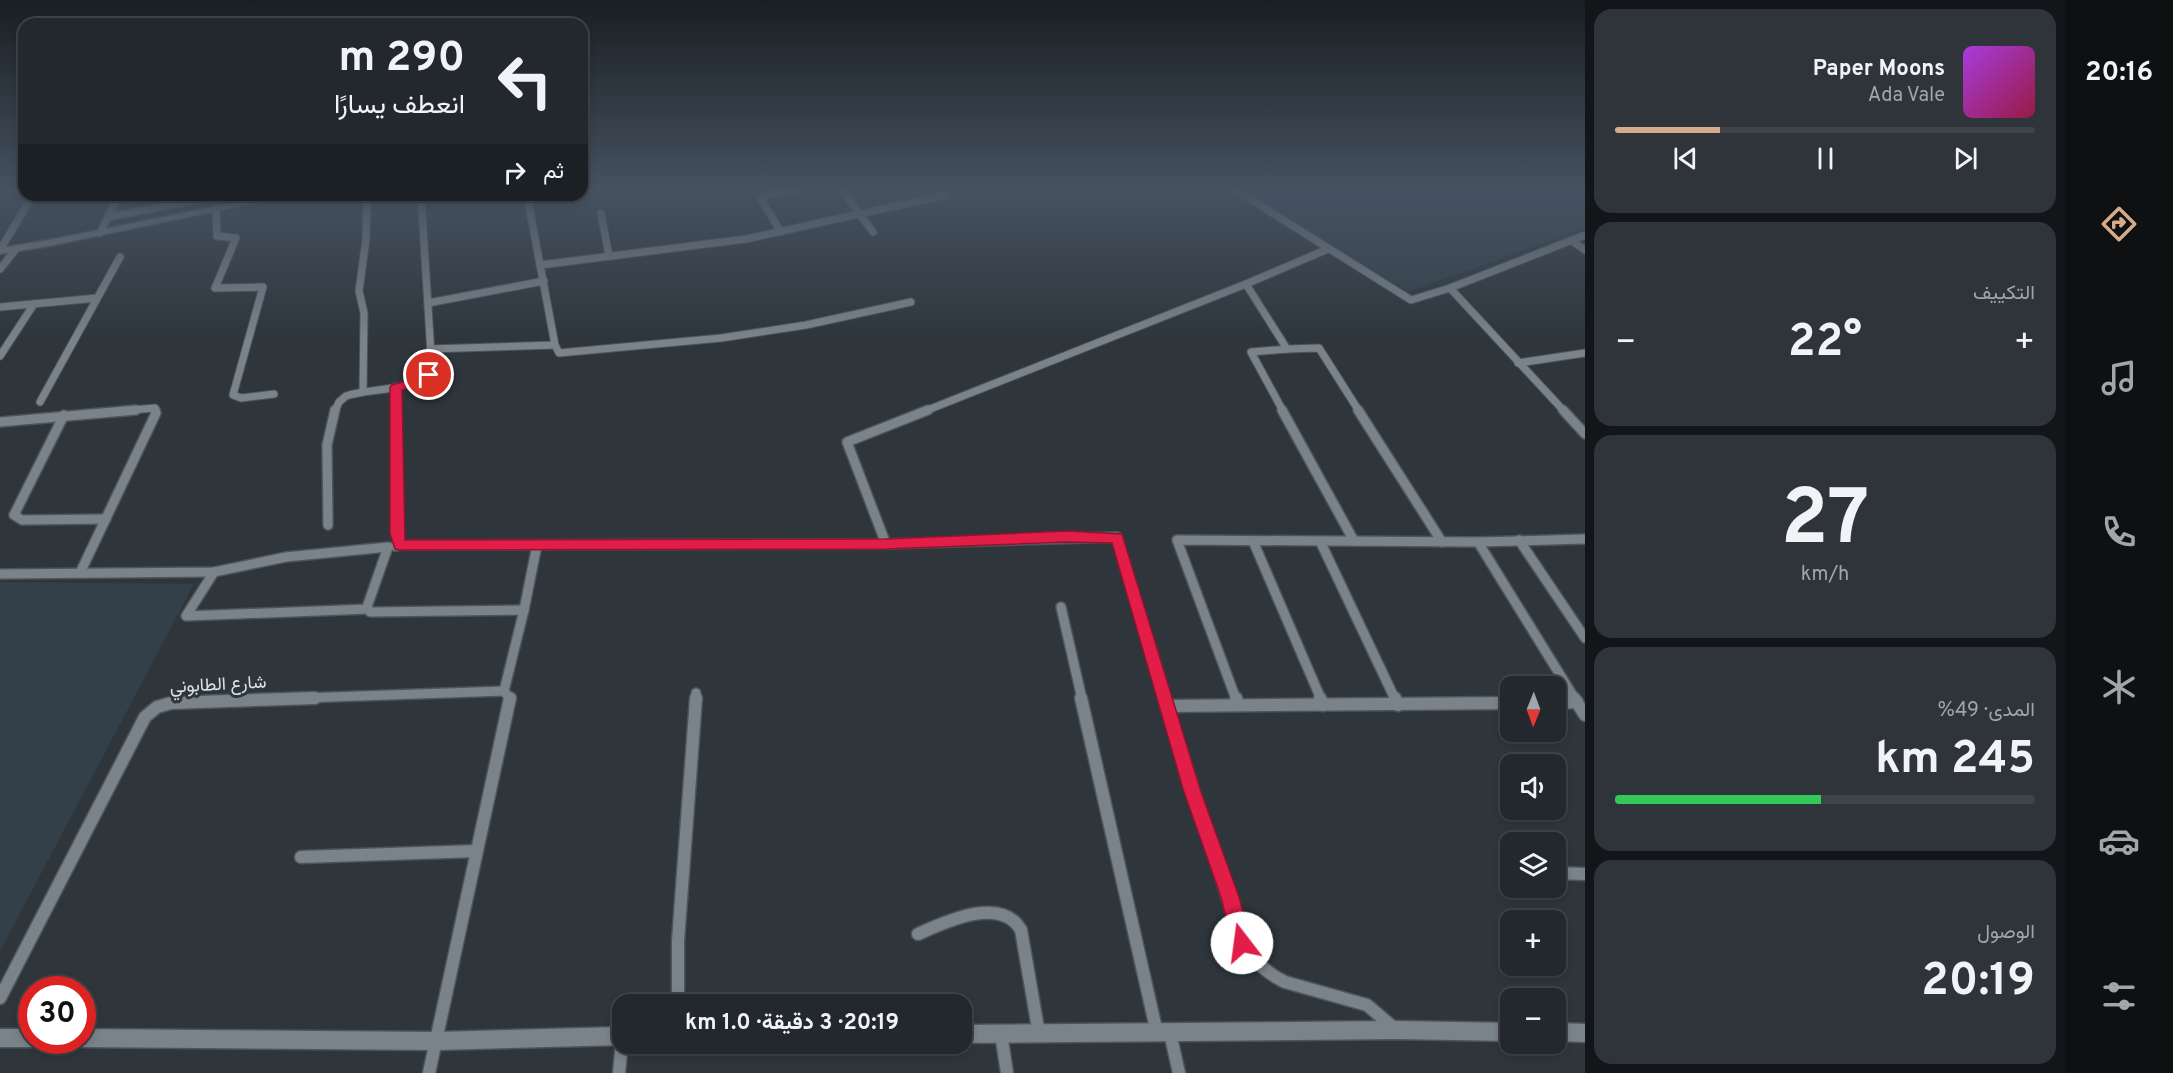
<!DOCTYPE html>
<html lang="ar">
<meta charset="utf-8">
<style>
body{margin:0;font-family:Overpass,Vazirmatn,sans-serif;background:#2e3439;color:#f1f3f6;direction:rtl;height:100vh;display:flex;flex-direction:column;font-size:22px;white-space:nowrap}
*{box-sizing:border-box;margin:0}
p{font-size:20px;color:#a2a6aa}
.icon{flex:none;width:33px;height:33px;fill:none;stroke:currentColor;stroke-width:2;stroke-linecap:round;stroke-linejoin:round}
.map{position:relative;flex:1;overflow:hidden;direction:ltr}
.drawer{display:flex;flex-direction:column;gap:9px;padding:9px;background:#131619;width:480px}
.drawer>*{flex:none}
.banner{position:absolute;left:18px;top:18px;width:570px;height:183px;border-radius:18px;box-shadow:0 3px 9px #0003,0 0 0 2px #3f4449;direction:rtl;background:#22282d;color:#f1f3f6;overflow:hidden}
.needle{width:39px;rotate:181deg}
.controls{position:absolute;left:1500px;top:676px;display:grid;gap:12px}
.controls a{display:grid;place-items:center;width:66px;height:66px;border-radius:12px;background:#22282d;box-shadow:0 3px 9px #0003,0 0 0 2px #3f4449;font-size:30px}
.speed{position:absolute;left:18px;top:976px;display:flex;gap:12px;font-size:30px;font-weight:700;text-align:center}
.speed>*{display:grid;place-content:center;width:78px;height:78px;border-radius:50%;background:#22282d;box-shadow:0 3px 9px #0003,0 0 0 2px #3f4449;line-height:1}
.speed .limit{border:9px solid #d22;background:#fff;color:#111}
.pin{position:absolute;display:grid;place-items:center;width:51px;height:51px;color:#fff;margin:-26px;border:3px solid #fff;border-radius:50%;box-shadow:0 2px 6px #0007}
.me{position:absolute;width:66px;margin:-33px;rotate:345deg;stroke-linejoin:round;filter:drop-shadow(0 0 4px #0008)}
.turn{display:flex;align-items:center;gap:21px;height:126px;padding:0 24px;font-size:27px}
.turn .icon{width:78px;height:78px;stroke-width:2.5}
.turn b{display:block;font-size:42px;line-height:51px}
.then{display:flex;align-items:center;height:57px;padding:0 24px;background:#0003;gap:12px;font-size:22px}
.big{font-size:45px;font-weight:700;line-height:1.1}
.drawer .widget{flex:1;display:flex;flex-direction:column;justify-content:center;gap:9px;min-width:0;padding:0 21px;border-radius:18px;background:#2e3439}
.drawer .dial{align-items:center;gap:0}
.dial b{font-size:78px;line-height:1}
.song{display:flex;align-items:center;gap:18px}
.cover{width:72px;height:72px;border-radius:9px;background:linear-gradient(135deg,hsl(280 70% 55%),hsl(340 70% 35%))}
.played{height:6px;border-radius:3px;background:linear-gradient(90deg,#d6ab8b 25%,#3f4449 25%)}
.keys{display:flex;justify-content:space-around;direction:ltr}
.heat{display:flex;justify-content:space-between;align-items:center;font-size:33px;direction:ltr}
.charge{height:9px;border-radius:4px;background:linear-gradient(90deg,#34c759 49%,#3f4449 0)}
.trip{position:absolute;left:612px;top:994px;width:360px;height:60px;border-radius:18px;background:#22282d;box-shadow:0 3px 9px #0003,0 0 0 2px #3f4449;font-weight:700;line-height:60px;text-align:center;direction:rtl}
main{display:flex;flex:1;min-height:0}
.tabs{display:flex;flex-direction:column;width:108px;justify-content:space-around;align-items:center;background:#0e1012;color:#a2a6aa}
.tabs .icon{width:42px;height:42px}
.tabs .active{color:#d6ab8b}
.tabs b{font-size:27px;color:#f1f3f6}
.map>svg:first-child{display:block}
</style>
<main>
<nav class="tabs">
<b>20:16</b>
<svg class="icon active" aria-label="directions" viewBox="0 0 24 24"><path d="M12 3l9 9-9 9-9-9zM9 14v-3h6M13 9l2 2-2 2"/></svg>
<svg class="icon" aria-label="music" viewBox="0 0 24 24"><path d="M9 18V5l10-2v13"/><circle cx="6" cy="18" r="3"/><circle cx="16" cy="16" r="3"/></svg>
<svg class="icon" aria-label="phone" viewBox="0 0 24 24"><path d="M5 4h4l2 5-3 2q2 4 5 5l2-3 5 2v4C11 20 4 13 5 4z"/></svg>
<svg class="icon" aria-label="climate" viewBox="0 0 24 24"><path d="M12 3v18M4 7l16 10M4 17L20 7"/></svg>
<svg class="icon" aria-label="car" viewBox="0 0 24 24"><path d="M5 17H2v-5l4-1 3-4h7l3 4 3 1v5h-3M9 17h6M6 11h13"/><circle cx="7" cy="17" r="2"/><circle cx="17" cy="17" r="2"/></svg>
<svg class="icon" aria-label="filters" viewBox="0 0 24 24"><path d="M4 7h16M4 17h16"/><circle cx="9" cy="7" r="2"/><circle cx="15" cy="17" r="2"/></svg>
</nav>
<section class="drawer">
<div class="widget">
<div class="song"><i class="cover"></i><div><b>Paper Moons</b><p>Ada Vale</p></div></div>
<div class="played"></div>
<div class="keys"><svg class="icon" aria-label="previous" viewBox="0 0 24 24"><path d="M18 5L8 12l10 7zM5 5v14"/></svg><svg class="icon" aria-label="pause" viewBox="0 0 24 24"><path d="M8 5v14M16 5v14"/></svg><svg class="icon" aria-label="next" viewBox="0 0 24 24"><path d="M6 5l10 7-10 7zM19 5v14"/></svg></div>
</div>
<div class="widget"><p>التكييف</p>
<div class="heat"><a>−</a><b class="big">22°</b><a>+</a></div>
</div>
<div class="widget dial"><b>27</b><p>km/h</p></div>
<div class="widget"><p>المدى · 49%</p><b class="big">245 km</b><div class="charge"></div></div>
<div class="widget"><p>الوصول</p><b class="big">20:19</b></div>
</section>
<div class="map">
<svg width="1585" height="1073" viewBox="0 0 1585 1073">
<rect width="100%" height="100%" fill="#2e363c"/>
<g fill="#33404a">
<polygon points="1239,189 1585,189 1585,228 1408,292"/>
<polygon points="0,582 194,584 0,951"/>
</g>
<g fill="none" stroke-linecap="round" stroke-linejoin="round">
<defs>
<g id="minor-far2">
<polyline points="841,189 873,232"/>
<polyline points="1234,189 1411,300 1450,288 1585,235"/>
<polyline points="527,195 555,345 559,353 721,338 806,325 911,302"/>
<polyline points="216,209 217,236 236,238 215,288 263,287 233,395 241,398 274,394"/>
<polyline points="601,213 609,256"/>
<polyline points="108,217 197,200"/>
<polyline points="781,232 761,199 766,195 799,189"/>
<polyline points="100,233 119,195"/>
<polyline points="1571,240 1585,250"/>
<polyline points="0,250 33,195"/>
<polyline points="540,265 746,239 945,195"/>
<polyline points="0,269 16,249"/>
<polyline points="1450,288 1564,411"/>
<polyline points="428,303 544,281"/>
<polyline points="0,307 97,298"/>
<polyline points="430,349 555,345"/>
<polyline points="1287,349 1319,348 1359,411"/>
<polyline points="0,356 34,304"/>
<polyline points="1518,363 1585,353"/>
<polyline points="396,387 396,411"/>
<polyline points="363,392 364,313 359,291 366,239 367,195"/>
<polyline points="40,402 120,257"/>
<polyline points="119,411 155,408 156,411"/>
<path d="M335 411 339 402 346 396C374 387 410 393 432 370L421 195"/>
<polyline points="925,411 1246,284"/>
<polyline points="1283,411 1251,352 1287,349 1246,284 1328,249"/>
</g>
<g id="minor-far1">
<polyline points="1282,410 1354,541"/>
<polyline points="1358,410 1442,542"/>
<polyline points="1563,410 1585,434"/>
<polyline points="64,415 14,515 22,520 106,519"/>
<polyline points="0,422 136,410"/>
<polyline points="328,525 327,445 335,410"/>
<polyline points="1519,540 1585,638"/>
<polyline points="1253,541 1321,699"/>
<polyline points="1320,541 1395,699"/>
<polyline points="1478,542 1575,699"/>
<polyline points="886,544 1117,537 1165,699"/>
<polyline points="400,545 886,544 847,442 928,410"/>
<polyline points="395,546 400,545 397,534 396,410"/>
<polyline points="214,572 186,616 368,609"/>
<polyline points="80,573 156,413 155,410"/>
<polyline points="0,574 214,572 286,557 388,547 367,607 370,612 524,610 504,691"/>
<polyline points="1061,607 1082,699"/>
<polyline points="524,610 537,545"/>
<polyline points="504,691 510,699"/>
<polyline points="273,699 504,691"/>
<polyline points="696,699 696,693"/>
<polyline points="1236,699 1177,540 1478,542 1585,539"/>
</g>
<g id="minor">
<polyline points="1081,698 1157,1033"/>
<path d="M1164 698 1237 927C1247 953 1260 970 1285 982L1367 1005 1394 1028"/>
<polyline points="1236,698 1238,704"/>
<polyline points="1320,698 1323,705"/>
<polyline points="1395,698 1398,705"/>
<polyline points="1574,698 1585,715"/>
<polyline points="1556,703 1577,702"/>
<polyline points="1167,706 1510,703"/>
<polyline points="301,857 477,851"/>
<polyline points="1556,873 1585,874"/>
<path d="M918 934C945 922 1001 895 1021 930L1039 1034"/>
<polyline points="0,998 145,717 157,707 171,703 315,698"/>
<polyline points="678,1005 678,941 696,698"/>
<polyline points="1170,1033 1179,1073"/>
<polyline points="1001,1034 1007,1073"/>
<polyline points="429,1073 510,698"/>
<polyline points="619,1073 622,1042"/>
</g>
<g id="tertiary">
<polygon points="272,195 288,195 284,197 49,246 0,254 0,248 49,240"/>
<polygon points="1396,1021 1510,1023 1510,1041 1396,1039 962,1043 962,1025"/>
<polygon points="1556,1023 1585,1024 1585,1042 1556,1041"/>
<polygon points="622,1027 624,1044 622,1045 437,1050 82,1047 76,1044 74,1041 82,1041 82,1029 437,1032"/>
<polygon points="0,1029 32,1029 32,1041 40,1041 38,1044 32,1047 0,1047"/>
</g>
</defs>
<use href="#minor-far2" stroke="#4e555a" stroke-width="9"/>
<use href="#minor-far1" stroke="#4e555a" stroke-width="12"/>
<use href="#minor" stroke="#4e555a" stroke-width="15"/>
<use href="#tertiary" stroke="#4e555a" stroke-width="3"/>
<use href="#minor-far2" stroke="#7a838a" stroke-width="7"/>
<use href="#minor-far1" stroke="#7a838a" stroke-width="9"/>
<use href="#minor" stroke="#7a838a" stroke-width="12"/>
<use href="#tertiary" fill="#7a838a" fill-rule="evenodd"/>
</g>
<linearGradient id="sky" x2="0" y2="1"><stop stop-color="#191e21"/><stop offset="0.56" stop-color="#465261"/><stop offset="1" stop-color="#465261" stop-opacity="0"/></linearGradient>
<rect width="1585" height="339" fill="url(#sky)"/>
<polygon fill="#e11d48" stroke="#92132f" stroke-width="1.5" points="429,371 435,375 428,382 402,390 405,540 886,539 1067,531 1122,534 1201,792 1239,897 1251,943 1248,950 1242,952 1235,950 1232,943 1221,897 1184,792 1112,543 1067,542 886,549 400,550 395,549 390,534 390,387 392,385 419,377"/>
<g text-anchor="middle" stroke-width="6" stroke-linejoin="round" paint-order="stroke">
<g font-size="18" fill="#dde2e6" stroke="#2e363c">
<text transform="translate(218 684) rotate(-3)" y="6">شارع الطابوني</text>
</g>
</g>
</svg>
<div class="controls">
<a><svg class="needle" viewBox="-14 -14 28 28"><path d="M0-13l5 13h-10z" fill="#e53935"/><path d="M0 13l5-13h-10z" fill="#a2a6aa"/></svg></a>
<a><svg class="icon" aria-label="sound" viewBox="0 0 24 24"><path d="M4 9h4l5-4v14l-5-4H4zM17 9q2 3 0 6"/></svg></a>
<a><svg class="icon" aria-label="layers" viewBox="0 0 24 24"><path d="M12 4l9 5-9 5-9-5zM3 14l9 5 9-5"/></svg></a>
<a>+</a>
<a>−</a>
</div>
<div class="speed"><div class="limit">30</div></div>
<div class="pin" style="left:429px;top:375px;background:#d93025"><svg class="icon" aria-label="arrive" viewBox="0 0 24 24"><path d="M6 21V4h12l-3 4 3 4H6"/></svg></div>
<svg class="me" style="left:1242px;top:943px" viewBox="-20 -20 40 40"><circle r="19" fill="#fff"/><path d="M0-13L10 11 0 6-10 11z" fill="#e11d48"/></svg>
<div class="trip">20:19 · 3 دقيقة · 1.0 km</div>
<div class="banner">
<div class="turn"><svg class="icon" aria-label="left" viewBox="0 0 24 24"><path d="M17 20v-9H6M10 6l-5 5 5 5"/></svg><div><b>290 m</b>انعطف يسارًا</div></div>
<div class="then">ثم<svg class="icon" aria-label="right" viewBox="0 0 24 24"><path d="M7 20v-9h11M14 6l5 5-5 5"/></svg></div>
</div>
</div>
</main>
